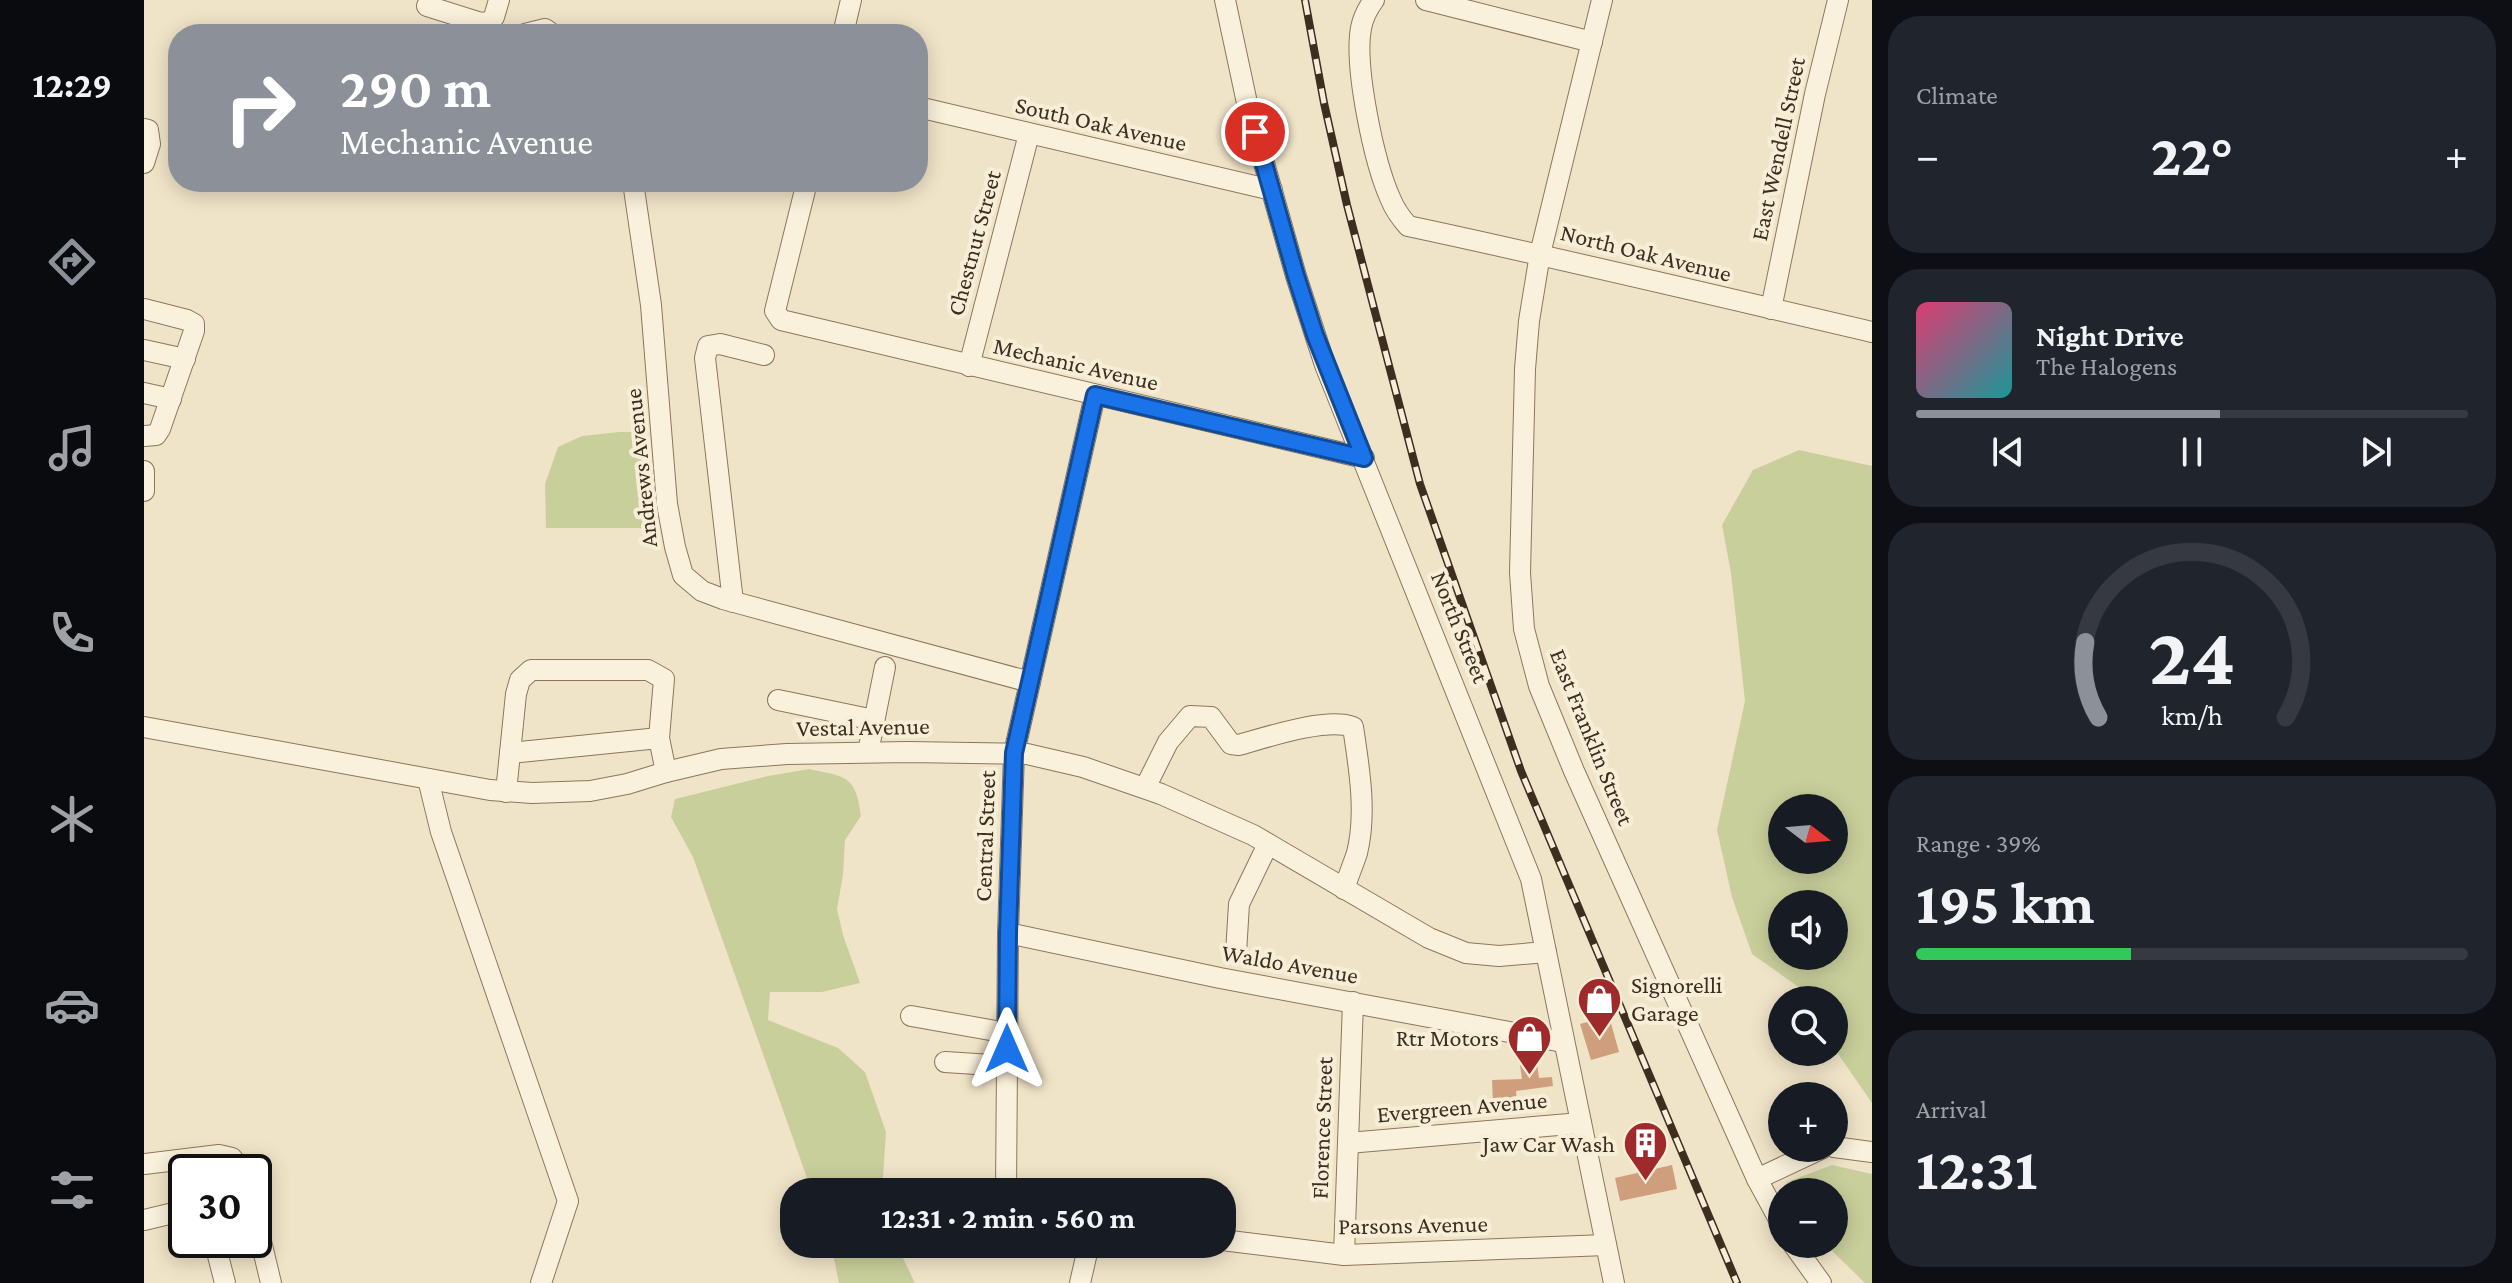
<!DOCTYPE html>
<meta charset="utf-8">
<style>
body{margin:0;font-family:"Crimson Pro",serif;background:#20242c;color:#f1f3f6;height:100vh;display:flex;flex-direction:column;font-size:30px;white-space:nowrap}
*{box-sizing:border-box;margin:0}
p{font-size:26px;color:#9ea1a6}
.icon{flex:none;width:44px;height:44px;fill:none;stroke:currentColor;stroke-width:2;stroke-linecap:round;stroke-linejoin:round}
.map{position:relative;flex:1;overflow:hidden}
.sheet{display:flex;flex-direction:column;gap:16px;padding:16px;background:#0d0f14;width:640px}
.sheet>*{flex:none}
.banner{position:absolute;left:24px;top:24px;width:760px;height:168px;border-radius:32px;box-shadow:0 4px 20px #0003;background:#8c9099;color:#fff;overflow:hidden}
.needle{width:52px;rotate:106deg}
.tools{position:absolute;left:1624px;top:794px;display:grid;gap:16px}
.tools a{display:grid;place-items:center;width:80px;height:80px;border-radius:50%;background:#171b24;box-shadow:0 4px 20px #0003;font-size:40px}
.speed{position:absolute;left:24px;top:1154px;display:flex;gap:16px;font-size:40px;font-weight:700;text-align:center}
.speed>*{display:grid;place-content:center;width:104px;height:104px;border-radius:50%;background:#171b24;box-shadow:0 4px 20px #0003;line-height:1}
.speed .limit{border:4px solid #111;border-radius:12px;background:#fff;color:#111}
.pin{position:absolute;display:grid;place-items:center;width:68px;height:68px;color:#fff;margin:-34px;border:4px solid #fff;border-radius:50%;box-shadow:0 2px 8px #0007}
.me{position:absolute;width:88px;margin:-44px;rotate:0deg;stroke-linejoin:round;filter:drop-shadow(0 0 6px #0008)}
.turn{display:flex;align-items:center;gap:28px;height:168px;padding:0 40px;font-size:36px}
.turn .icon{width:104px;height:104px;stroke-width:2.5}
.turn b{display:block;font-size:56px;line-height:68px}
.big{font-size:60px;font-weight:700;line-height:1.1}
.sheet .widget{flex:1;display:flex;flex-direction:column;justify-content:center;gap:12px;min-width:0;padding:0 28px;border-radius:32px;background:#20242c}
.sheet .dial{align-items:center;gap:0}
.dial svg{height:208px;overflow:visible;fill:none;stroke:#363941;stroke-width:7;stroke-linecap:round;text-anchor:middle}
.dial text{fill:#f1f3f6;stroke:none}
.song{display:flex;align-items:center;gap:24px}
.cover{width:96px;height:96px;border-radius:12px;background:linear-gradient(135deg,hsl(340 70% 55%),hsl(180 70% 35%))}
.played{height:8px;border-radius:4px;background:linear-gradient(90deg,#8c9099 55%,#363941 55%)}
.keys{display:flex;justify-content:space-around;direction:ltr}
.heat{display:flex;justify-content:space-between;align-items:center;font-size:44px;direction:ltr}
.charge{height:12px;border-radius:6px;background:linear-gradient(90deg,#34c759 39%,#363941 0)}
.trip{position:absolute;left:636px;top:1178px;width:456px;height:80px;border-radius:32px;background:#171b24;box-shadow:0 4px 20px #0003;font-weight:700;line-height:80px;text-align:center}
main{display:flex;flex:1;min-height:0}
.tabs{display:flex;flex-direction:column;width:144px;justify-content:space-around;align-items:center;background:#090b0e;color:#9ea1a6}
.tabs .icon{width:56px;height:56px}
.tabs .current{color:#8c9099}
.tabs b{font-size:36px;color:#f1f3f6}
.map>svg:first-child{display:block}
</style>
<main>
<nav class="tabs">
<b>12:29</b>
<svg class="icon current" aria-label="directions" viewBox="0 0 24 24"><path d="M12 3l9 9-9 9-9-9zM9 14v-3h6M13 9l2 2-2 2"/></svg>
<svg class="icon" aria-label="music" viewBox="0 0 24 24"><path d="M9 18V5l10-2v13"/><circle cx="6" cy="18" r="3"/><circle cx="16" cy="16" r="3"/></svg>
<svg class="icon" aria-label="phone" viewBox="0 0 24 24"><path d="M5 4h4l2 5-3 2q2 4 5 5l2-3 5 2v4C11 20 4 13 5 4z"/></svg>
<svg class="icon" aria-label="climate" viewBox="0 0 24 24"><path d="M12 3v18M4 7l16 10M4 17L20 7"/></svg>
<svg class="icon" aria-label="car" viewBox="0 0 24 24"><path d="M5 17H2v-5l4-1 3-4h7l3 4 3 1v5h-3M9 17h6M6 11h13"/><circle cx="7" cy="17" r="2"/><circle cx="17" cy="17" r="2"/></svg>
<svg class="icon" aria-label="filters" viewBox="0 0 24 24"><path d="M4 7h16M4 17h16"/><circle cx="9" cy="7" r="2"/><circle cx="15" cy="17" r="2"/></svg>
</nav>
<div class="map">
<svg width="1728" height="1283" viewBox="0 0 1728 1283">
<rect width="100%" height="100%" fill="#f0e4c8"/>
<g fill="#c9cf9b" fill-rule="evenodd">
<polygon points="475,432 500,432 510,513 500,528 402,528 401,484 414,447 438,436"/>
<path d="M1655 450 1728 466V1103L1690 1048V1000H1668L1666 995 1608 954 1588 897 1573 830 1601 701 1587 573 1578 525 1609 470ZM1690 808V860H1638V808ZM1690 904V956H1638V904Z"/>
<path d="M665 769C702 777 712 775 717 816L701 840 699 875 693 909 699 935 716 983 678 992H626L624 1020 694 1048 721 1072 742 1132 738 1192H668L549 857 527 817 531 799 624 776Z"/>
<polygon points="1688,1165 1728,1174 1728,1283 1721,1283 1681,1244 1690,1244 1690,1192 1641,1192 1643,1182"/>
<polygon points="687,1244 752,1244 771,1283 695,1283"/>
</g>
<g fill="#cf9f7d">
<polygon points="1465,1016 1475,1052 1447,1060 1436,1024"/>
<polygon points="1393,1063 1395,1078 1408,1077 1409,1086 1372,1091 1373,1104 1349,1105 1348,1080 1378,1079 1376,1065"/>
<polygon points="1528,1165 1533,1189 1476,1201 1471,1178"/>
</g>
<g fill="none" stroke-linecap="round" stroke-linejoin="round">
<defs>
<g id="minor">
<polyline points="1081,0 1103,103 1152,276 1181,365 1387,879 1470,1283"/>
<path d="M1230 0C1224 8 1219 18 1217 28 1210 67 1230 163 1247 200 1251 210 1257 218 1264 226 1419 259 1573 296 1728 332"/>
<polyline points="1282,0 1448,42"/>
<polyline points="1458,0 1396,254 1385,321 1381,369 1376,573 1380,629 1395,686 1430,771 1613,1179 1638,1225"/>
<polyline points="283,6 337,23 345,22 350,17 355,0"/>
<polyline points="381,34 401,29 408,34"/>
<polyline points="699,34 707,0"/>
<polyline points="774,107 1128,190"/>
<polyline points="0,129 4,130 6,144 0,163"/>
<polyline points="489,182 507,305 523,504 531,547 539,575 558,591 579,599 886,682"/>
<polyline points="663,182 631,311 637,320 1220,458"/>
<polyline points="0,309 43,320 50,324 50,331 16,429 12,435 0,436"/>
<polyline points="1627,309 1671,94 1694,0"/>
<polyline points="0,350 41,359"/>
<polyline points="825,366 885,134"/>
<polyline points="0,393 27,399"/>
<polyline points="0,471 0,491"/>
<polyline points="589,602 561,358 564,346 576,344 620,355"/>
<polyline points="634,700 730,720"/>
<polyline points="0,727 346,790 388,793 446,791 483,784 522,772 577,759 643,754 764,752 883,754 939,767 1017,794 1109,835 1285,938 1322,953 1355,956 1402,952"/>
<polyline points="724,752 741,667"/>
<polyline points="366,753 515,738"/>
<polyline points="284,779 297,832 424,1201 397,1283"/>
<path d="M1001 788 1024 742 1046 716 1067 717 1087 744 1095 745C1123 737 1183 717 1209 727 1215 767 1223 813 1213 853 1209 865 1204 877 1200 889"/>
<polyline points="362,792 372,694 376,680 387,670 504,670 520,679 515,738 522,772"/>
<polyline points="864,933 1076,978 1419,1042"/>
<polyline points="1092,953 1095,904 1124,844"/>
<polyline points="767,1016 863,1033"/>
<polyline points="801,1062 863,1066"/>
<polyline points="1204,1143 1437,1123"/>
<polyline points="1690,1147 1728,1152"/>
<polyline points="0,1164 75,1155 88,1158 97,1172"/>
<polyline points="1613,1179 1679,1148"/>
<polyline points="862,1192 864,933 870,753 951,395"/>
<polyline points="110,1212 127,1283"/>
<polyline points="0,1220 42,1210"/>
<polyline points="70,1240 81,1283"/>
<polyline points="1078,1240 1200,1255 1462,1245"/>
<polyline points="1649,1244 1677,1283"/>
<polyline points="1200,1255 1209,1002"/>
<polyline points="936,1283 945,1244"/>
</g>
</defs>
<use href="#minor" stroke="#8d765c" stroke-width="22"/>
<use href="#minor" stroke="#faf1dc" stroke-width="20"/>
<defs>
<polyline id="rail" points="1161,0 1180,103 1203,205 1276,484 1377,771 1593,1283"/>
</defs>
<use href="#rail" stroke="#3d2e20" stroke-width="8"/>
<use href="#rail" stroke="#f7eed8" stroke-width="5" stroke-dasharray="15" stroke-linecap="butt"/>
</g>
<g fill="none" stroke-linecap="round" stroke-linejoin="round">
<defs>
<polyline id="route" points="863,1049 864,933 870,753 951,395 1220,458 1171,335 1152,276 1111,132"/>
</defs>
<use href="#route" stroke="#114b97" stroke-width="20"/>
<use href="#route" stroke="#1a73e8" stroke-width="14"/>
</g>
<defs>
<symbol id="shop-pin" viewBox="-11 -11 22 30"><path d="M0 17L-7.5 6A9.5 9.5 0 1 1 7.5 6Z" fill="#9e2a2b" stroke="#f7eed8"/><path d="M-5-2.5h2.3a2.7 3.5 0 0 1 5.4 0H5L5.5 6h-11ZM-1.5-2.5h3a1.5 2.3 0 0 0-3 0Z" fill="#fff"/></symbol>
<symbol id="building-pin" viewBox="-11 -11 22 30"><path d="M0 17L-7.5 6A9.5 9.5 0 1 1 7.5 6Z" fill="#9e2a2b" stroke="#f7eed8"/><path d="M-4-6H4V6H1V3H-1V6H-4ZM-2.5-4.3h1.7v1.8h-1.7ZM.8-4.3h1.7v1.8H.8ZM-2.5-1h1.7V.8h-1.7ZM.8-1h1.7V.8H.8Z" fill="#fff"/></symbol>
</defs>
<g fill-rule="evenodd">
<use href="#shop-pin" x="1430" y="974" width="51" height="69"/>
<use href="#shop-pin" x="1360" y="1012" width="51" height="69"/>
<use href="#building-pin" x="1476" y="1118" width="51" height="69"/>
</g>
<g text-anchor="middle" stroke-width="8" stroke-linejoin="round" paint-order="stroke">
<g font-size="24" fill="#3d2e20" stroke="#f7eed8">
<text transform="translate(957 124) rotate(13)" y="8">South Oak Avenue</text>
<text transform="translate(1634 149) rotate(-78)" y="8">East Wendell Street</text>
<text transform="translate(830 243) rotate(-75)" y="8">Chestnut Street</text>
<text transform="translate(1502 253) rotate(14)" y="8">North Oak Avenue</text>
<text transform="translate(932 364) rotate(13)" y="8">Mechanic Avenue</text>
<text transform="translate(497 468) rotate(-96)" y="8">Andrews Avenue</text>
<text transform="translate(1316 627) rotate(68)" y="8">North Street</text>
<text transform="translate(719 727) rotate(-1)" y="8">Vestal Avenue</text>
<text transform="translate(1448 737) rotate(68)" y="8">East Franklin Street</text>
<text transform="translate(841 836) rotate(-88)" y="8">Central Street</text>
<text transform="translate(1146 964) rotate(10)" y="8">Waldo Avenue</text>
<text transform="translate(1318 1107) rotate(-5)" y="8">Evergreen Avenue</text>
<text transform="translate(1178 1128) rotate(-88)" y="8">Florence Street</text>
<text transform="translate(1269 1225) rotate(-1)" y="8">Parsons Avenue</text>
</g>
<g font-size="24" fill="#3d2e20" stroke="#f7eed8" text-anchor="end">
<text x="1487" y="993" text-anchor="start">Signorelli<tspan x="1487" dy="28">Garage</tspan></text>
<text x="1355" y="1046">Rtr Motors</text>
<text x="1471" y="1152">Jaw Car Wash</text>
</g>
</g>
</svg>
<div class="tools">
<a><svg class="needle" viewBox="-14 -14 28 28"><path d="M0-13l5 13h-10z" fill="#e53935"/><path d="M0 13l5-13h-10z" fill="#9ea1a6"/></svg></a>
<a><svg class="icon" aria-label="sound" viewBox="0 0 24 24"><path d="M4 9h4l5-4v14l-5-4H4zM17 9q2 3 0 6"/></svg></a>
<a><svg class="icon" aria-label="search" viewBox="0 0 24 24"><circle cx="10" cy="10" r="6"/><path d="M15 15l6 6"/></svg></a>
<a>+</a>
<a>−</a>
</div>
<div class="speed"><div class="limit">30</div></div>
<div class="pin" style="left:1111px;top:132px;background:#d93025"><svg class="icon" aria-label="arrive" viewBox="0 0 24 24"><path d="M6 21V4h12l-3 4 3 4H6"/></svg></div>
<svg class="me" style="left:863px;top:1049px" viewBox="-20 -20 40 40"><path d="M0-17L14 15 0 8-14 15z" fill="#1a73e8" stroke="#fff" stroke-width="4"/></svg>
<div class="trip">12:31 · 2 min · 560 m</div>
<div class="banner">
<div class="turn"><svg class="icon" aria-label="right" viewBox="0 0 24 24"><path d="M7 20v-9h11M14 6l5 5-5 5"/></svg><div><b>290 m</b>Mechanic Avenue</div></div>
</div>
</div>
<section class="sheet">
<div class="widget"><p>Climate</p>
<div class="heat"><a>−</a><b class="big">22°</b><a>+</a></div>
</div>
<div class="widget">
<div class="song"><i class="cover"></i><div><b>Night Drive</b><p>The Halogens</p></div></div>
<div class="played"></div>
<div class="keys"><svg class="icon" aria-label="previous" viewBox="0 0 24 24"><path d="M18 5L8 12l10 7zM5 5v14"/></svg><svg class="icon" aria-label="pause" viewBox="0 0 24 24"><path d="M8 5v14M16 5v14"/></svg><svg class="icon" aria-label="next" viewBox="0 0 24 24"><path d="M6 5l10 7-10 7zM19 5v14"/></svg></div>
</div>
<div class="widget dial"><svg viewBox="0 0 100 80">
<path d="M14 69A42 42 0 1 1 86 69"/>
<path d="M14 69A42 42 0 0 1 9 40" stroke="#8c9099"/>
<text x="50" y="56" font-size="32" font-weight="700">24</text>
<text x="50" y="72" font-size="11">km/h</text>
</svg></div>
<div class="widget"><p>Range · 39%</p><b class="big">195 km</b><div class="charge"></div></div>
<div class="widget"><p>Arrival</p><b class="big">12:31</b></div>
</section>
</main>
